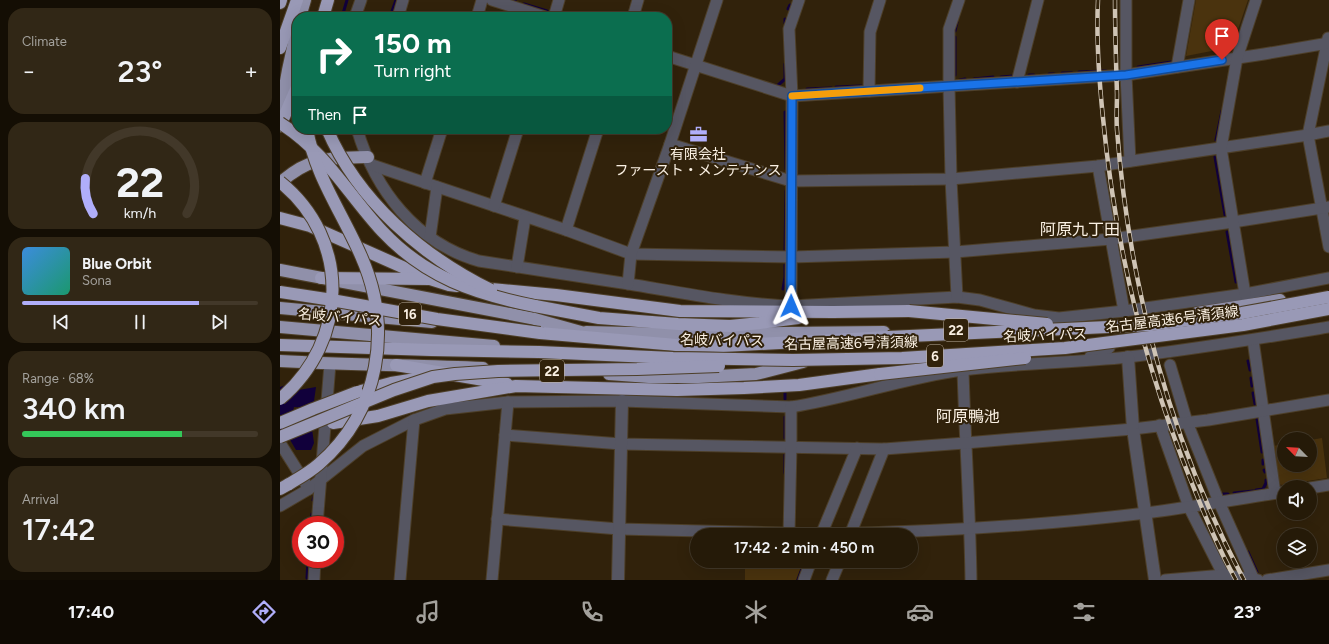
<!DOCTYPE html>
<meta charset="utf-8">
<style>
body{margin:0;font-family:Figtree,"Noto Sans JP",sans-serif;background:#312716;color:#f1f3f6;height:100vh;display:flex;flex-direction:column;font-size:15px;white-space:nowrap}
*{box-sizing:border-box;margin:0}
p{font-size:13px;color:#a3a19c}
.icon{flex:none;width:22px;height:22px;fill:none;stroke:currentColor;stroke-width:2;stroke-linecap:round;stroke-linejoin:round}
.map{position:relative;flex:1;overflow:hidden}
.drawer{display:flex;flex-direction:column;gap:8px;padding:8px;background:#140e04;width:280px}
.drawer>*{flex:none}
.top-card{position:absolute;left:12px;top:12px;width:380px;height:122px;border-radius:16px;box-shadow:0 4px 16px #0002,0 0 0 1px #423829;background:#0b6e4f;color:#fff;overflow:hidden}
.needle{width:26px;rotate:294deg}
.buttons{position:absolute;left:997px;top:432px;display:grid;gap:8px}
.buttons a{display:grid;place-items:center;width:40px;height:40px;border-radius:50%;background:#251a08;box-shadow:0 4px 16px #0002,0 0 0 1px #423829;font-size:20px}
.speed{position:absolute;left:12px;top:516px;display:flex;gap:8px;font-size:20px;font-weight:700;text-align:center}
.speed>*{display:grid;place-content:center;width:52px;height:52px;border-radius:50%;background:#251a08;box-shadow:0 4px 16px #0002,0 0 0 1px #423829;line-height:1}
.speed .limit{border:6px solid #d22;background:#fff;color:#111}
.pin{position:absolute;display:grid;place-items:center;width:34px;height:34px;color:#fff;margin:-41px -17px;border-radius:50% 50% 50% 0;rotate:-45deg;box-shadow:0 0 4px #0007}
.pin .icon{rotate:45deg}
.me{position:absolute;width:44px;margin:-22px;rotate:1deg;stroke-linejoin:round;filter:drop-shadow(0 0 3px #0008)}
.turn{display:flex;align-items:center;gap:14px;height:84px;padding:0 16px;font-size:18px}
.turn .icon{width:52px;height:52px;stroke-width:2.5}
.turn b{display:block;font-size:28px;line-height:34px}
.then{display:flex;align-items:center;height:38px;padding:0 16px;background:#0003;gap:8px;font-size:15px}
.big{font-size:30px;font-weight:600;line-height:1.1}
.drawer .tile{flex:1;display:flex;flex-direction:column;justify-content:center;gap:6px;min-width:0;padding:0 14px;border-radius:16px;background:#312716}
.drawer .dial{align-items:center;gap:0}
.dial svg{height:104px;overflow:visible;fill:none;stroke:#423829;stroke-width:7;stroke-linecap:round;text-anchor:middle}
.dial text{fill:#f1f3f6;stroke:none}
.song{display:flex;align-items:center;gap:12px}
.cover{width:48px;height:48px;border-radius:6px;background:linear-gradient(135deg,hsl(210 70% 55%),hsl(160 70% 35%))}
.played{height:4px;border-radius:2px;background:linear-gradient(90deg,#b0aefa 75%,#423829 75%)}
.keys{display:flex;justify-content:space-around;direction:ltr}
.heat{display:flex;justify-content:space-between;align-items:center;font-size:22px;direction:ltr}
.charge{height:6px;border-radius:3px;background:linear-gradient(90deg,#34c759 68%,#423829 0)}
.trip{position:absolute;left:410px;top:528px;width:228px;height:40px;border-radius:20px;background:#251a08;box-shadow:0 4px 16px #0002,0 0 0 1px #423829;font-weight:600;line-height:40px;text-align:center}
.tabs{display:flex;height:64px;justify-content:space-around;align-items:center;background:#0f0a03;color:#a3a19c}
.tabs .icon{width:28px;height:28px}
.tabs .on{color:#b0aefa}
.tabs b{font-size:18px;color:#f1f3f6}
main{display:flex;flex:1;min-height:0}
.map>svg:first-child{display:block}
</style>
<main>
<section class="drawer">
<div class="tile"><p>Climate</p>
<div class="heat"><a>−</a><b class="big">23°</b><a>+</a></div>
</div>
<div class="tile dial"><svg viewBox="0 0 100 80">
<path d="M14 69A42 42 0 1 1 86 69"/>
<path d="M14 69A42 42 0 0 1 8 42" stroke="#b0aefa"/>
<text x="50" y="56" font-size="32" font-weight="700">22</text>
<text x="50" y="72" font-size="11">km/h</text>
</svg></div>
<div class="tile">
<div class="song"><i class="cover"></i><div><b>Blue Orbit</b><p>Sona</p></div></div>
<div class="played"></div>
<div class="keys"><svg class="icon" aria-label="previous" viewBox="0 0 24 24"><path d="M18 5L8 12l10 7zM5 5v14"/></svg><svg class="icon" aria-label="pause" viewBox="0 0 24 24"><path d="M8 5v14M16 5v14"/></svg><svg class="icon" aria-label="next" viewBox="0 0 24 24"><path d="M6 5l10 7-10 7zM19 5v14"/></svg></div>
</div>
<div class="tile"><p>Range · 68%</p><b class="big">340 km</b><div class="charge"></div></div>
<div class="tile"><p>Arrival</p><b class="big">17:42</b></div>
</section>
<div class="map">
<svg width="1049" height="580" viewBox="0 0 1049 580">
<rect width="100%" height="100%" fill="#31220b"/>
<g fill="#4a330e">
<polygon points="916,0 968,0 952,47 906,56"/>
<polygon points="1042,438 1047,478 1002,485 997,483 993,446 1004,444 1004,465 1030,465 1030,440"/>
<polygon points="465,561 523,561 516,580 465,580"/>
</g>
<g fill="#11003b">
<polygon points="6,385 1,393 36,387 33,408 14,407 12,418 0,415 0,387"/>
<polygon points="0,426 32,429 34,443 31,450 16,450 6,433 0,431"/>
</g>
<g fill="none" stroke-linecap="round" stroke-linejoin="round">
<g stroke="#11003b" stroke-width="3">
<polyline points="232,0 235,1"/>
<polyline points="244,4 267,11"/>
<polyline points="508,9 510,5"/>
<polyline points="62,17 67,0"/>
<polyline points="110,17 116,0"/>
<polyline points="283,17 284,17"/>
<polyline points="505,23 505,19"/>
<polyline points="675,31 677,22"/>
<polyline points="858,67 892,62"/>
<polyline points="799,72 826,71"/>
<polyline points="782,73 792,73"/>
<polyline points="769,74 774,74"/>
<polyline points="675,75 675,37"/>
<polyline points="749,75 754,75"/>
<polyline points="721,77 734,76"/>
<polyline points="694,79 713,77"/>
<polyline points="680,80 685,79"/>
<polyline points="494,85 497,86 505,79 505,64"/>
<polyline points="556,87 581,86"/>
<polyline points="527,89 551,88"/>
<polyline points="505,112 506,169"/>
<polyline points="936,140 942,111"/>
<polyline points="935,157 945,215"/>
<polyline points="947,232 956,282"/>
<polyline points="505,251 506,191"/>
<polyline points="503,289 505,277 505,265"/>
<polyline points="968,361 970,370"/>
<polyline points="971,378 972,386"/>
<polyline points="973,393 975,404"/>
<polyline points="505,399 505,391"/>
<polyline points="977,419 982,452"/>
<polyline points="505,438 505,417"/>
<polyline points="983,460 983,464"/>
<polyline points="984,470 985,472"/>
<polyline points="505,473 505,455"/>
<polyline points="976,490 983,489 986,483 986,480"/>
<polyline points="954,493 973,491"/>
<polyline points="942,496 942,494 948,494"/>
<polyline points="33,500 34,497"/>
<polyline points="31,522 32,514"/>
<polyline points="968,552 977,572"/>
<polyline points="27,578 28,559"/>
<polyline points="518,580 525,561"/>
</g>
<defs>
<g id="minor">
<polyline points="212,0 265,17"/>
<polyline points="846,0 846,75 850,161"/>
<polyline points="75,17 81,0"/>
<polyline points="118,17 123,0"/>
<polyline points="197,17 202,0"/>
<polyline points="274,17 279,0"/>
<polyline points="353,17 358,0"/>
<polyline points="1048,38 1028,135 1049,247"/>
<polyline points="387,56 512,96 846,75 984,54 1049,43"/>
<polyline points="897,67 909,0"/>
<polyline points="737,82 758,0"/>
<polyline points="589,91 590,32 600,0"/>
<path d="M77 129C95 190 136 243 199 261 249 269 299 276 349 284 403 293 457 304 511 306L677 297 700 300 754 315 779 318 844 311 965 294 1049 278"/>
<polyline points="390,144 511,181 671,179 818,166 1028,135 1049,131"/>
<polyline points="92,165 286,230 351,254 512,257 675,252 831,239 953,222 1049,207"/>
<polyline points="818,166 844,311"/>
<polyline points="145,183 162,129"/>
<polyline points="214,206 238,129"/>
<polyline points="286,230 318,129"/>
<polyline points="150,237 157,187"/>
<polyline points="237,267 245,218"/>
<polyline points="348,284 351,254 390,144 437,0"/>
<polyline points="965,294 941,148 957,58 976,0"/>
<polyline points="677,297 671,179 669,86 669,29 679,0"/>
<polyline points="511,306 512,96 509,29 519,0"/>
<polyline points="973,340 995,493"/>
<polyline points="810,357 829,348"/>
<polyline points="890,365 907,422 939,502 974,580"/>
<path d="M683 370C685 440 690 510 691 580"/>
<polyline points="880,425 909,507 946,580"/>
<polyline points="225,435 341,444 604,449 685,443 853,429 928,420 1049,400"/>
<polyline points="0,443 29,489"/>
<polyline points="1030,488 1049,485"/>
<path d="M0 506 29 489 83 446 134 420 165 409 228 402 342 401 511 407C569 398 624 378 682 370 737 363 793 363 848 357 916 349 982 338 1049 327"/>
<path d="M217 519 339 529 541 534C650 532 758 526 866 513 912 507 958 499 1004 492"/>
<polyline points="37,525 50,364"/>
<polyline points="509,534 511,447 511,407"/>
<polyline points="541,535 577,448"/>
<polyline points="570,535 604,449"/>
<polyline points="34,580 35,559"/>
<polyline points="120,580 134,420"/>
<polyline points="212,580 228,402"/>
<polyline points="524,580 531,561"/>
<polyline points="552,580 560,561"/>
<polyline points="885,580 944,575 978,580"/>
<polyline points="987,580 1049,570"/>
</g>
<g id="tertiary">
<polyline points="848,357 853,429 875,580"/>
<polyline points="338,580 342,401"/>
</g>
<g id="trunk">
<polyline points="20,17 25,0"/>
<polyline points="0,114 8,70 17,29"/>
<path d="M0 183C30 156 50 158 88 157"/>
<polyline points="0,270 251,318 301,332"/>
<polyline points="0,308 152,322"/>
<polyline points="917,313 1000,300"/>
<polyline points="0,327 214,346"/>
<polyline points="306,332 395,334 604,332"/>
<path d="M0 361C67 365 135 365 203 368"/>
<polyline points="329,374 369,377 418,377 476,374 523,362"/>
</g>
<g id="motorway">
<polyline points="0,3 1,0"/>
<polyline points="43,17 48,0"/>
<polyline points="0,48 17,0"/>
<polyline points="0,126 17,87"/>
<polyline points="0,218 30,226 145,277"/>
<polyline points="41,278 150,279 169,285 177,286"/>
<polyline points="201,288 276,295 400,311 553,312 629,311"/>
<polyline points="255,306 319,318 398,324 450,326 480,323 518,318"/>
<polyline points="260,333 396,345 443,346 608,337"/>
<polyline points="0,345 151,350 259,352"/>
<polyline points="116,365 227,384"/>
<polyline points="81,391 111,383 136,379"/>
<polyline points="53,423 98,416 148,401 236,386 397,390 464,388 519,385 600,374"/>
<polyline points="0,489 9,484"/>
</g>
</defs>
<use href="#minor" stroke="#4d3f29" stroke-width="13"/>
<use href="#tertiary" stroke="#4d3f29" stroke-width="14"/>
<use href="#trunk" stroke="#4d3f29" stroke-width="14"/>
<use href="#motorway" stroke="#4d3f29" stroke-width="14"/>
<use href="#minor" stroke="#565662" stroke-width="11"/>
<use href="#tertiary" stroke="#565662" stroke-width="12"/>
<use href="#trunk" stroke="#9090aa" stroke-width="12"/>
<use href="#motorway" stroke="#9999b6" stroke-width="12"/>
<defs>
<g id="rail">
<path d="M818 0C816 39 819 79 823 118 835 244 865 369 913 486 926 518 939 550 956 580"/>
<path d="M835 0C835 31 836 62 837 94 837 106 836 118 837 130 849 286 890 442 964 580"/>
</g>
</defs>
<use href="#rail" stroke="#cfc4b5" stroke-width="4.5"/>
<use href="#rail" stroke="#31220b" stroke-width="3" stroke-dasharray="9" stroke-linecap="butt"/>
<defs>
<g id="motorway-bridge">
<path d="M0 123C46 152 67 193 102 231 145 277 195 294 255 306"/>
<path d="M47 129C78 201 142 256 211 290"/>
<path d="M0 182C71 239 69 341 0 399"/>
<polyline points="0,292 46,299 157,319 260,333"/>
<polyline points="629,311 767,324"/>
<polyline points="608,337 871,325 962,313 1049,297"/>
<polyline points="259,352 393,358 513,360 622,358 785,348 963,325 1049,309"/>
<polyline points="600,374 745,358"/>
<polyline points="0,423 33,409 77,392"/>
<polyline points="0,437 114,390 153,377 175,374 218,371 357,369 439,366"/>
<path d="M9 484C19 478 30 472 39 464 100 411 113 328 81 256 63 214 35 176 27 129"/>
</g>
</defs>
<use href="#motorway-bridge" stroke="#4d3f29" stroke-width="14" stroke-linecap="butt"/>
<use href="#motorway-bridge" stroke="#9999b6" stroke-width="12"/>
</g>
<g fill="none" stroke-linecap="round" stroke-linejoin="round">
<defs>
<polyline id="route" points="511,306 512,96 846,75 942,60"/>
</defs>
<use href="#route" stroke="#114b97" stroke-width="10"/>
<use href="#route" stroke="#1a73e8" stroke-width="7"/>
<polyline stroke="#f59e0b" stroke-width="7" points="512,96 640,88"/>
</g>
<defs>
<symbol id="office-bare" viewBox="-9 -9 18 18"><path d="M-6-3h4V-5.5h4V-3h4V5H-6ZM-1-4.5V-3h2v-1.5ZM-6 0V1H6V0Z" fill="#b0aefa" stroke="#31220b" stroke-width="2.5" paint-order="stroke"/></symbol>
</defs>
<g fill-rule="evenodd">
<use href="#office-bare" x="406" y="122" width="25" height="25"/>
</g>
<g text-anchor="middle" stroke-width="4" stroke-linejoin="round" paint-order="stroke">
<g fill="#31220b" stroke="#beb2a2" stroke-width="1">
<rect x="119" y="303" width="22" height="22" rx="3"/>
<rect x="664" y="319" width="24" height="22" rx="3"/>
<rect x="647" y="345" width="16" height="22" rx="3"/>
<rect x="260" y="360" width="24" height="22" rx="3"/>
</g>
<g font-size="13" font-weight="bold" fill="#faf0e3">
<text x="130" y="319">16</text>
<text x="676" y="335">22</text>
<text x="655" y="361">6</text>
<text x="272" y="376">22</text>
</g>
<g font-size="14" fill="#faf0e3" stroke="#31220b">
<text x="418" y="159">有限会社<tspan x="418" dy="16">ファースト・メンテナンス</tspan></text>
</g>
<g font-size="14" fill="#faf0e3" stroke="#31220b">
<text transform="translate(60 317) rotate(5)" y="5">名岐バイパス</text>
<text transform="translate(892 319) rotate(-7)" y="5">名古屋高速6号清須線</text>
<text transform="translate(765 335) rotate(-2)" y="5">名岐バイパス</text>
<text transform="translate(442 340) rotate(1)" y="5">名岐バイパス</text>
<text transform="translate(571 343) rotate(-1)" y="5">名古屋高速6号清須線</text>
</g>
<g font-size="16" fill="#faf0e3" stroke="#31220b">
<text x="800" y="235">阿原九丁田</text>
<text x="688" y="422">阿原鴨池</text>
</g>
</g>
</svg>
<div class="buttons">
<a><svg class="needle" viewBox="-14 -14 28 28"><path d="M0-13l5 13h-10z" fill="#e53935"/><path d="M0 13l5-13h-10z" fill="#a3a19c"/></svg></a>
<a><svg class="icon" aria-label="sound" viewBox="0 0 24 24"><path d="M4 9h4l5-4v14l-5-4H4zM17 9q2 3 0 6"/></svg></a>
<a><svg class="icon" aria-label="layers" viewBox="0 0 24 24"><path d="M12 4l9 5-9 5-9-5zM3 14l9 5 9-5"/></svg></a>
</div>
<div class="speed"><div class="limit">30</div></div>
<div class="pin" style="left:942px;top:60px;background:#d93025"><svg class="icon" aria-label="arrive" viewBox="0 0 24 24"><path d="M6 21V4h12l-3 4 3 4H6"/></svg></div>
<svg class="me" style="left:511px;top:306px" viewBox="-20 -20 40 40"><path d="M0-17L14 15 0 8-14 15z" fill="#1a73e8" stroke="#fff" stroke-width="4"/></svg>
<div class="trip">17:42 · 2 min · 450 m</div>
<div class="top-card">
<div class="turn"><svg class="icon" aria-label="right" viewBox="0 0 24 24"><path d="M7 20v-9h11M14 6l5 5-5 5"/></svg><div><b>150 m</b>Turn right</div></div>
<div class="then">Then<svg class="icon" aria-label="arrive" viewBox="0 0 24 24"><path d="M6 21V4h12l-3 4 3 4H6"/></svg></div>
</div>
</div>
</main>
<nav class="tabs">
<b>17:40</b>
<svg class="icon on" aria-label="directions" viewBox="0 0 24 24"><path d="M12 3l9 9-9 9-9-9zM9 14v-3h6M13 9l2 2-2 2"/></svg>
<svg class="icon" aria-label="music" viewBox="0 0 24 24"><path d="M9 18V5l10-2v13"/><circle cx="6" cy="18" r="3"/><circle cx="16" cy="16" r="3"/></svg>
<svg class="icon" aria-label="phone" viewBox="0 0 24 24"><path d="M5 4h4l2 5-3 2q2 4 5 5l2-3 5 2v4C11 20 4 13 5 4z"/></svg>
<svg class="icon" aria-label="climate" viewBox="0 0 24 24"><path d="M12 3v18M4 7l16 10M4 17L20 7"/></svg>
<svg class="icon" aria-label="car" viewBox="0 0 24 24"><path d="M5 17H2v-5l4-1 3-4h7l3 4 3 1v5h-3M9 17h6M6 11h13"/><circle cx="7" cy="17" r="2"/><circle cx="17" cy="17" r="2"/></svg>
<svg class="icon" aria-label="filters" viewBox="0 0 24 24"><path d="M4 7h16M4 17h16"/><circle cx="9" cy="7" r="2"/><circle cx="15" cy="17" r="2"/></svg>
<b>23°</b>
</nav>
